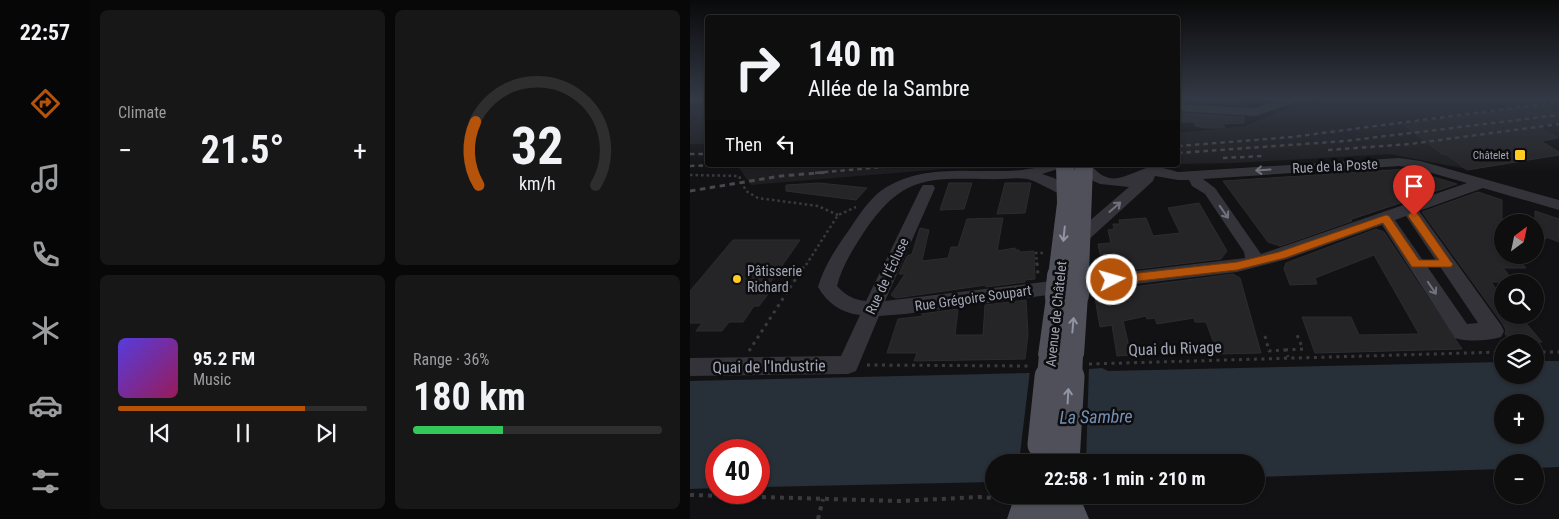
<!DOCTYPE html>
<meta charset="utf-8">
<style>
body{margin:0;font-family:"Roboto Condensed",sans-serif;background:#171718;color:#f1f3f6;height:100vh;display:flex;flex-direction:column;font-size:19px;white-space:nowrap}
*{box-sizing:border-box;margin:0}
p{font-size:16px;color:#9b9c9e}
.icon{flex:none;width:28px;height:28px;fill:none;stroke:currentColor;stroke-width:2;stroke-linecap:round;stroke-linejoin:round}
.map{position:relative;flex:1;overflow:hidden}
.details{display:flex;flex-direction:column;gap:10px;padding:10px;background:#080808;width:600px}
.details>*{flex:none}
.banner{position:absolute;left:15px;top:15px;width:475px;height:152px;border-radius:5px;box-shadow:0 1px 4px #0004,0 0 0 1px #2e2e2f;background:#0e0e0f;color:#f1f3f6;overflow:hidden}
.needle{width:32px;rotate:33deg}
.buttons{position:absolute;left:804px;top:214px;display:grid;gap:10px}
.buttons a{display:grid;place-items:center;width:50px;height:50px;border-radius:50%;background:#0e0e0f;box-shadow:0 1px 4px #0004,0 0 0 1px #2e2e2f;font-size:25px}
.speed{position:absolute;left:15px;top:439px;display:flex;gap:10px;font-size:25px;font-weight:700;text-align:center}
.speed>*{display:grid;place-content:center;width:65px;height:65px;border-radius:50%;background:#0e0e0f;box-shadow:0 1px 4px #0004,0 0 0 1px #2e2e2f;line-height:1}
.speed .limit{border:8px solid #d22;background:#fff;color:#111}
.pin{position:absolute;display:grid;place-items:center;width:42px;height:42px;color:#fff;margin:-51px -21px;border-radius:50% 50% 50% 0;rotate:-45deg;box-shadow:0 0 5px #0007}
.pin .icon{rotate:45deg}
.me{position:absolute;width:55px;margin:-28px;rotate:84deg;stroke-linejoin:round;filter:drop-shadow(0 0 4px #0008)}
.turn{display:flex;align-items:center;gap:18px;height:105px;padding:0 20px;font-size:22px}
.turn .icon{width:65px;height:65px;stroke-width:2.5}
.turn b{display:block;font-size:35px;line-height:42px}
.then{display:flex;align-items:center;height:48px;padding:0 20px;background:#0003;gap:10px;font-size:19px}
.big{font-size:38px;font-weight:700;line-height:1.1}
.details .widget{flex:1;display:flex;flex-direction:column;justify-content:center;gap:8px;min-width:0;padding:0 18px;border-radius:8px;background:#171718}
.details .dial{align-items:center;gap:0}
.dial svg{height:130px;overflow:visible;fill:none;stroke:#2e2e2f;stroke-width:7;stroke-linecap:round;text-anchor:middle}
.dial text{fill:#f1f3f6;stroke:none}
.song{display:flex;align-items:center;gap:15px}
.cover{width:60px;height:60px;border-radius:8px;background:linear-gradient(135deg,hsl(250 70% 55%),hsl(330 70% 35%))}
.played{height:5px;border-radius:2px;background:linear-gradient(90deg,#b45309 75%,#2e2e2f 75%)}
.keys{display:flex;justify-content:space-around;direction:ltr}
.heat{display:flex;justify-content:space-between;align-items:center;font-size:28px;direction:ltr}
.charge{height:8px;border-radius:4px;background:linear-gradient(90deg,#34c759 36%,#2e2e2f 0)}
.details .tiles{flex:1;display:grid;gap:10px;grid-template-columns:repeat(2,1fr)}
.trip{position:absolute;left:295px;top:454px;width:280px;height:50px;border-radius:25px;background:#0e0e0f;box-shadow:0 1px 4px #0004,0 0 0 1px #2e2e2f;font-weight:700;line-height:50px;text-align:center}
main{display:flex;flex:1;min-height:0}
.tabs{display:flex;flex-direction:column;width:90px;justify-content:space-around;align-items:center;background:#060606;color:#9b9c9e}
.tabs .icon{width:35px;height:35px}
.tabs .active{color:#b45309}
.tabs b{font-size:22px;color:#f1f3f6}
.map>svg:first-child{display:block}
</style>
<main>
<nav class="tabs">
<b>22:57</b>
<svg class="icon active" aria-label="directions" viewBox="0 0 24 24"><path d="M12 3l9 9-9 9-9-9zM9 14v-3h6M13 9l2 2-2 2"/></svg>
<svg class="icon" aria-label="music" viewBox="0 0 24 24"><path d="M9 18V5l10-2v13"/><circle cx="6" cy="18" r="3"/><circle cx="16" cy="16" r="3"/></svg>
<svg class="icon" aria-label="phone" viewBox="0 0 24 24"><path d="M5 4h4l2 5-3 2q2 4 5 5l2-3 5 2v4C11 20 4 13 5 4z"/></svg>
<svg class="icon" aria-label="climate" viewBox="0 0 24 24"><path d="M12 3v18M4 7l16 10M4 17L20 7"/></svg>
<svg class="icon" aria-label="car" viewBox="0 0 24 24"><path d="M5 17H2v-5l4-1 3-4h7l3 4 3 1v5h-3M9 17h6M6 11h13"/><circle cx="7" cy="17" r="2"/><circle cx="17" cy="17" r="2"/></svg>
<svg class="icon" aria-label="filters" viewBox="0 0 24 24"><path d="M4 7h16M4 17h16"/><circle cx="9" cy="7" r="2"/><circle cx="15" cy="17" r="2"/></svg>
</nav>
<section class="details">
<div class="tiles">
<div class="widget"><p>Climate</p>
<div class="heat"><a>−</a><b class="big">21.5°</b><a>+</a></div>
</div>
<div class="widget dial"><svg viewBox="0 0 100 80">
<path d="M14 69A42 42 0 1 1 86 69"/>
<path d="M14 69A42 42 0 0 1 12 30" stroke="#b45309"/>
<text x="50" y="56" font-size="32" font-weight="700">32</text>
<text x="50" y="72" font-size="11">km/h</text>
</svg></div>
<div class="widget">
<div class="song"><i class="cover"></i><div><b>95.2 FM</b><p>Music</p></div></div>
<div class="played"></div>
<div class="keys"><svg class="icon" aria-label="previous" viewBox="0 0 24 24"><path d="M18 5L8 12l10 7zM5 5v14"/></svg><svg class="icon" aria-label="pause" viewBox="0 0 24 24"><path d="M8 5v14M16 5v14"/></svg><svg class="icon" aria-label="next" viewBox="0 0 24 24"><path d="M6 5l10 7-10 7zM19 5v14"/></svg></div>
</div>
<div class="widget"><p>Range · 36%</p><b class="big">180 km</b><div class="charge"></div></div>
</div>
</section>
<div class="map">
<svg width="869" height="519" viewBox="0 0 869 519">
<rect width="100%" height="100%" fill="#121214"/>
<g fill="#1e1e21">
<rect x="0" y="99" width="17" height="45"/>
<polygon points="636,99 869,99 869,137 826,145 776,169 700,154 544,163 488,164 488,133 555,126 616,100 624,104"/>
<polygon points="47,165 349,165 338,168 253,169 61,185"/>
</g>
<path fill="#272f39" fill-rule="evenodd" d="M845 361H869V467L845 468V462H812V469L566 477V462H304V482L69 487V450H26V488L0 489V381L340 373 412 368 418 371 812 362V375H845ZM812 402H845V435H812Z"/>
<polygon fill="#121214" points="399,366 396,462 329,462 340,371"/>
<g fill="#252528" stroke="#2c2c30">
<polygon points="488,99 552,99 553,105 488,102"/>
<polygon points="856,106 869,113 869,122 845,125 868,138 851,141 869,152 869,155 777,170 756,154 752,154 713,124"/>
<polygon points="488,113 554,117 554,123 533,124 535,128 516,128 505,126 505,122 488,122"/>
<polygon points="717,169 767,184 659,220 662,221 590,246 578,242 533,181"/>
<polygon points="129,183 177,188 166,200 96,191 96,185"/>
<polygon points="259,183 282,183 274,209 250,210"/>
<polygon points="315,183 341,183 335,213 307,214"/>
<polygon points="788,192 812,200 812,225 805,222 812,230 812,255 825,255 836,268 813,268 825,282 801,282 812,297 812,315 829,315 852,342 821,342 815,334 816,330 813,324 732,212"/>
<polygon points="509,203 537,251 531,259 414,273 408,244 421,243 418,230 424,229 423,224 430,224 429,220 456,218 463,236 490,233 478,208"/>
<polygon points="845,211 869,219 869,242 856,237 856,239 845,235"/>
<polygon points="313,218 307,251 325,248 325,250 329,250 330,252 344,251 345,279 335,280 335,282 296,287 296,285 206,298 201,295 215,274 209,274 217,256 222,254 230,228 239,230 232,261 258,258 261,247 268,247 277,219"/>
<polygon points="686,229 694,232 772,349 625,353 612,317 661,317 669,335 729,334 684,255 625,278 627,284 600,285 594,269 596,263"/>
<polygon points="43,240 110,240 73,293 79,293 69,306 64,306 53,322 39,322 32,331 6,331 12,323 0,323 0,291"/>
<polygon points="543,274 550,278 571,353 528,354 516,322 505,322 504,318 467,324 465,318 457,319 456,316 433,321 441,355 427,356 422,325 410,327 404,292"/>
<polygon points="336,300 338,334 335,359 224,361 227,353 197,353 208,319 234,316 231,314 268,309 265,335 293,335 295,305"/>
</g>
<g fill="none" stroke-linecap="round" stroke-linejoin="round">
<g stroke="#393a40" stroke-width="2.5" stroke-dasharray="2.5 3" stroke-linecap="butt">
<polyline points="0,175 49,176 56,191 68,198 128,206 148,215"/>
<polyline points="116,265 148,215 166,207"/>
<polyline points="347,265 346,253 354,253"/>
</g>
<g stroke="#393a40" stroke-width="3" stroke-dasharray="3 4.5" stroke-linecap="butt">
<polyline points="347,263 348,275"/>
<polyline points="575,336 579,351 595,350 598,357"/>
<polyline points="595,350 613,349 607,335"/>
<polyline points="59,351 116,263"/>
<polyline points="845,352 869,352"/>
<polyline points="399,364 812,352"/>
<polyline points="177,365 341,366"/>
</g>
<g stroke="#393a40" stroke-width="4" stroke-dasharray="4 5" stroke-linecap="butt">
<polyline points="0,495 209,501 290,497 316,499"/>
<polyline points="128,519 133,499"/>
</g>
<g fill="#333339" fill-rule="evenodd">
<polygon points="594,99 610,99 608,101 566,116 488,111 488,104 565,108"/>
<path d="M709 158 730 161 869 200V210L793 188 729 211 811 325 814 331 811 337C798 341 778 342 765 338L692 225 597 259 547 272 404 289 215 314 189 316 166 371 158 374 0 376V358L151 356 170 315C151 313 137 303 128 287 134 266 146 248 159 230 167 218 176 204 187 194 224 164 272 172 316 171 336 171 353 165 373 165L371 168 352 174 364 178 384 192 382 195C370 198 351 182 337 179 325 177 311 180 299 179 236 178 212 176 174 232 163 249 152 266 147 286 155 295 164 300 176 301L231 188 233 185H243L245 188 195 301 555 258 554 252 515 194 502 186 499 180H488L465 176 463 181 395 243 389 245 383 243 381 239 383 235 439 187 410 184 397 178 387 165H401C422 191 438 172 461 167 469 166 480 170 488 172ZM709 166 724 168 777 183 571 254 525 188 513 179ZM716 216 788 323 777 324 705 220Z"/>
</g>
<g fill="#4f5059" fill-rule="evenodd">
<polygon points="366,165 384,165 384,171 385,165 403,165 399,274 395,280 387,282 379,280 370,284 362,282 358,276 367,203"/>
<path d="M386 286 395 289 398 295 394 355 390 363C380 366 362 366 352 363L348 355 356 297 359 291 368 288 376 290Z"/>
<polygon points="325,495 389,495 399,519 317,519"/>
</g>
<g stroke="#46474f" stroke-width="2.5" stroke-dasharray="4.5 4" stroke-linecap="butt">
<polyline points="488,146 602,137 869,102"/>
<polyline points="638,150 720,144 869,124"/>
<polyline points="488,153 655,141 869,115"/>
<polyline points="0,154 18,154"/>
<polyline points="533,158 573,156"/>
<polyline points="0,166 31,165"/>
<polyline points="125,173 215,165"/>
</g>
<polyline stroke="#46474f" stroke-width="3" stroke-dasharray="5.5 4.5" stroke-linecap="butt" points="0,191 91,176 139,172"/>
<g stroke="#4f5059" stroke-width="26">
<polyline points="386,295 387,274"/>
<polyline points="368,297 370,276"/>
<polyline points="360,378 362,355"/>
<polyline points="379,378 380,355"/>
</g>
<g stroke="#4f5059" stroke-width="31">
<polyline points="353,444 360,377"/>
<polyline points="374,462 379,377"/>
</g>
</g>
<defs><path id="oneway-shaft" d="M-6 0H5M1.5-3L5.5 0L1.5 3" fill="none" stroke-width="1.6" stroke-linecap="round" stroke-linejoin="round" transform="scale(1.25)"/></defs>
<g stroke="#70727e">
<use href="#oneway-shaft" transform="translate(573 170) rotate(176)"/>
<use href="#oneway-shaft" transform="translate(425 207) rotate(-41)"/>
<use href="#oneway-shaft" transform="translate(534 212) rotate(55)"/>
<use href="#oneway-shaft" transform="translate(742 288) rotate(56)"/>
</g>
<g stroke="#9195a3">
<use href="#oneway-shaft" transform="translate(374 234) rotate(96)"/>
<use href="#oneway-shaft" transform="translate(383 325) rotate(-85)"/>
<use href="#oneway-shaft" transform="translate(378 396) rotate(-87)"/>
</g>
<linearGradient id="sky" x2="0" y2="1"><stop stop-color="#0a0a0b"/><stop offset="0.58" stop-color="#333945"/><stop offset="1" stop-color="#333945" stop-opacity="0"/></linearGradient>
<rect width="869" height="171" fill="url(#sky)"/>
<polygon fill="#b45309" stroke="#753606" points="720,213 727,213 761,262 763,264 761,267 722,267 693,223 595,258 547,270 422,284 416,280 422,276 547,262 589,252 696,215 699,216 729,260 749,260 718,216"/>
<g fill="#ffcc1f" stroke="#0d0d0f" stroke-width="2">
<rect x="824" y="149" width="12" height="12" rx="2.5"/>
<circle cx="47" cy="279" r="5"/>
</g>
<g text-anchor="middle" stroke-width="5" stroke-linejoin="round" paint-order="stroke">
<g font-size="11" fill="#a2a6b6" stroke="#0d0d0f" text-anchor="end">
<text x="819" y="159">Châtelet</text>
</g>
<g font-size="14" fill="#a2a6b6" stroke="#0d0d0f">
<text transform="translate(645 166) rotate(-3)" y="5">Rue de la Poste</text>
<text transform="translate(197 276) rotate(-65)" y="5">Rue de l'Écluse</text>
<text transform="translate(283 298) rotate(-8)" y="5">Rue Grégoire Soupart</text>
<text transform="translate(366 314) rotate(-84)" y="5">Avenue de Châtelet</text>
</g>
<g font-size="14" fill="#a2a6b6" stroke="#0d0d0f" text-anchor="start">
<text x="57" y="276">Pâtisserie<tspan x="57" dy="16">Richard</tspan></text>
</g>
<g font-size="16" fill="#a2a6b6" stroke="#0d0d0f">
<text transform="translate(485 348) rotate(-2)" y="6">Quai du Rivage</text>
<text transform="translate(79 366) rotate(-1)" y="6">Quai de l'Industrie</text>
</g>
<g font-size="18" font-style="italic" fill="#7590b5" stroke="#0d0d0f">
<text transform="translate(406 417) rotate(-1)" y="6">La Sambre</text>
</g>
</g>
</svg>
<div class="buttons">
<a><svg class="needle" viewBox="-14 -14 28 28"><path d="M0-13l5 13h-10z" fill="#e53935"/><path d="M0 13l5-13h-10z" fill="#9b9c9e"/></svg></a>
<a><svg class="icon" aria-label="search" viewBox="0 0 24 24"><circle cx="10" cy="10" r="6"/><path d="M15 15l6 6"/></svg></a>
<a><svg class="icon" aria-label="layers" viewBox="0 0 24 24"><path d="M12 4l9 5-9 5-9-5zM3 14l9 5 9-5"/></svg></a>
<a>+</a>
<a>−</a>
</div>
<div class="speed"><div class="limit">40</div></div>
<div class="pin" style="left:724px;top:216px;background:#d93025"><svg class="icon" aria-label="arrive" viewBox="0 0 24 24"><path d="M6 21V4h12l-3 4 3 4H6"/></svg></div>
<svg class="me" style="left:422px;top:280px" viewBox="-20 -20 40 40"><circle r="17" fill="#b45309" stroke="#fff" stroke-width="3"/><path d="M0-11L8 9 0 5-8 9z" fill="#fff"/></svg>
<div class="trip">22:58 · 1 min · 210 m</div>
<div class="banner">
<div class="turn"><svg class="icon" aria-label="right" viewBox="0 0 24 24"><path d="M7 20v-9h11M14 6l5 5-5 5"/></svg><div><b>140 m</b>Allée de la Sambre</div></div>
<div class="then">Then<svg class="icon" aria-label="left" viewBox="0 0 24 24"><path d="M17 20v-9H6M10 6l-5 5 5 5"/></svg></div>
</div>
</div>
</main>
